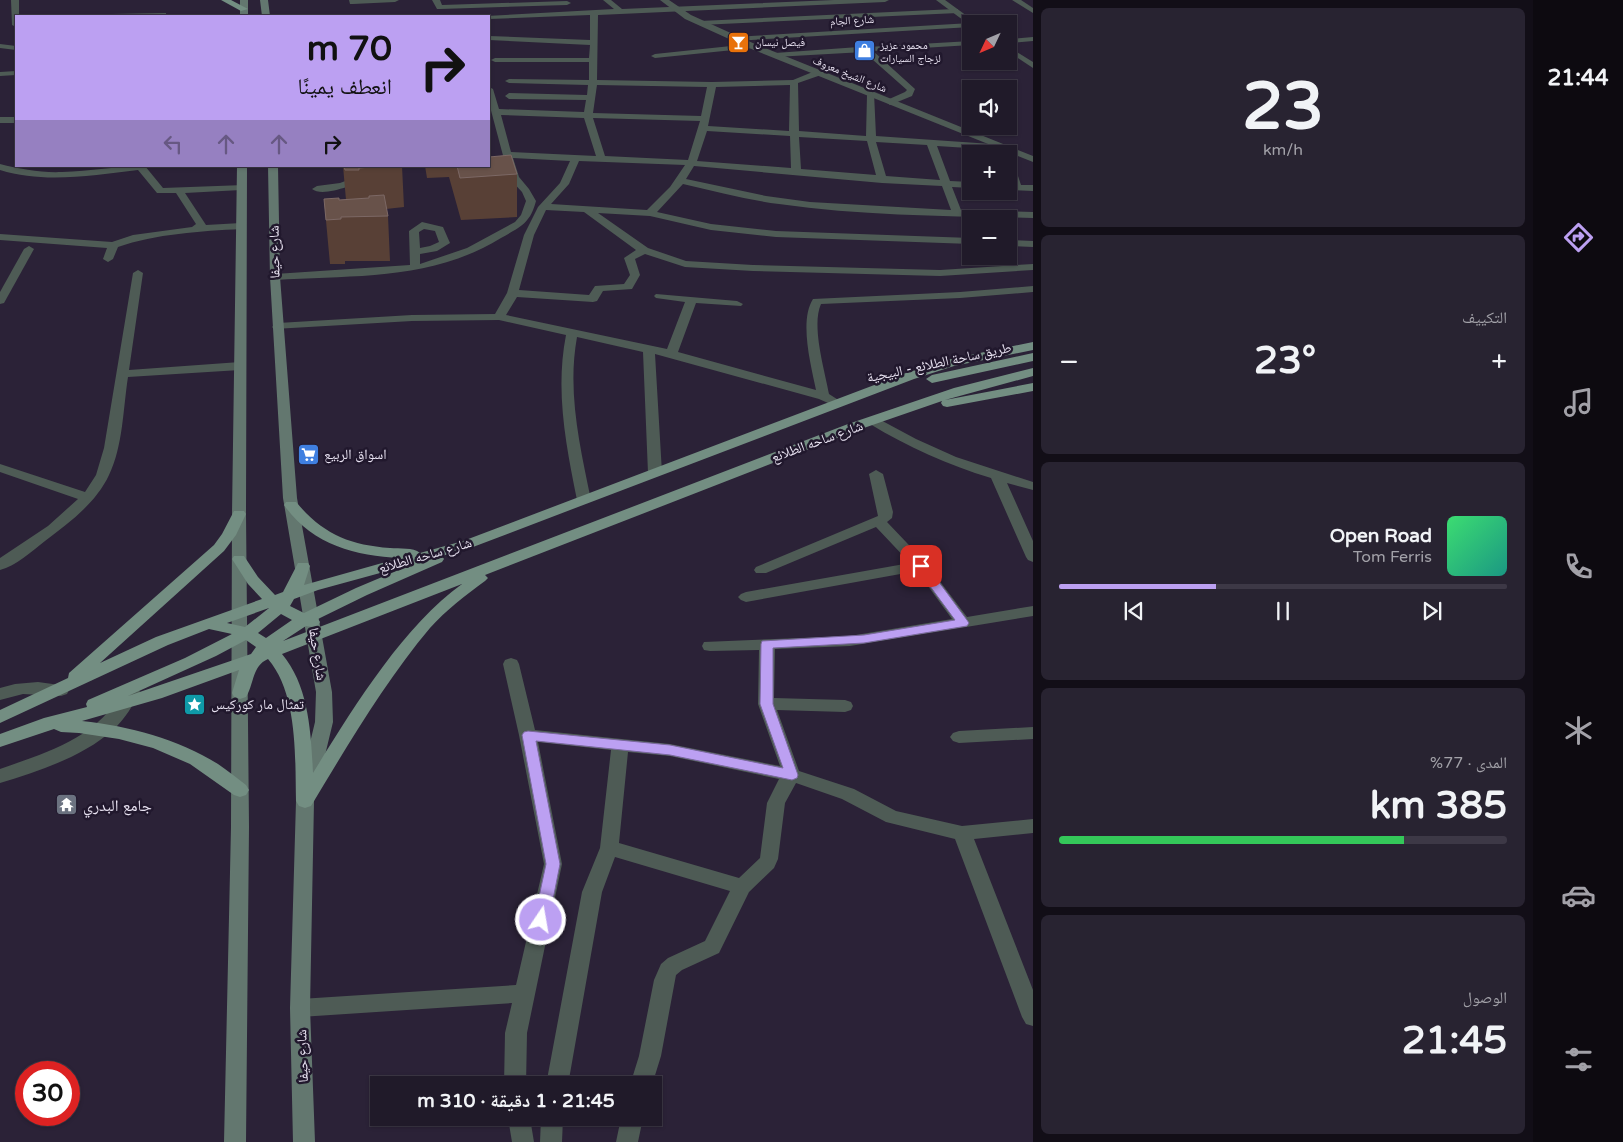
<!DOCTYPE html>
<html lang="ar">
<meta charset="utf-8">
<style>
body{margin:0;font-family:"Varela Round","Noto Naskh Arabic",sans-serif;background:#282331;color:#f1f3f6;direction:rtl;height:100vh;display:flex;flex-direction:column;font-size:19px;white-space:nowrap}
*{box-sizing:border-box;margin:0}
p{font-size:16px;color:#a2a1a8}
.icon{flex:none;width:28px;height:28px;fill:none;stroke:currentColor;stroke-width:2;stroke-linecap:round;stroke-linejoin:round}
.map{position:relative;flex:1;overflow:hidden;direction:ltr}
.panel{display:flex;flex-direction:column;gap:8px;padding:8px;background:#120e17;width:500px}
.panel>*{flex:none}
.banner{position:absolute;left:15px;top:15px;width:475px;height:152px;border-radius:0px;box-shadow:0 1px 4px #0004,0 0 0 1px #3d3846;direction:rtl;background:#bca0f2;color:#111;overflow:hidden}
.needle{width:32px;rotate:226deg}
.buttons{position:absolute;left:962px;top:15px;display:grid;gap:10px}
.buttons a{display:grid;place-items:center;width:55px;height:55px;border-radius:0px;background:#201a29;box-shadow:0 1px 4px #0004,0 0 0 1px #3d3846;font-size:25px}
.speed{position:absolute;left:15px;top:1061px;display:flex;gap:10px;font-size:25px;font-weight:700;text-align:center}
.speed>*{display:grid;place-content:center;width:65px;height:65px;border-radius:50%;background:#201a29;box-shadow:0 1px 4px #0004,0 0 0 1px #3d3846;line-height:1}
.speed .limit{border:8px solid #d22;background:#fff;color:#111}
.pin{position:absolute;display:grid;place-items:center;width:42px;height:42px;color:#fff;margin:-21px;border-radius:10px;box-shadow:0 2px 8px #0006}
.me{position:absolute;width:55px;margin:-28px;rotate:12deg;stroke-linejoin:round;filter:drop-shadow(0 0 4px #0008)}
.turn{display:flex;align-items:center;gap:18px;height:105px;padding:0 15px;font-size:22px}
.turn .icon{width:65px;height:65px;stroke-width:2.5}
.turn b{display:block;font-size:35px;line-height:42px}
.lanes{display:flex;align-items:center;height:48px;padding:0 15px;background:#0003;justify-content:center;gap:25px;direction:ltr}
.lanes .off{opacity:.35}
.big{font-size:38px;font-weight:800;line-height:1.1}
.panel .tile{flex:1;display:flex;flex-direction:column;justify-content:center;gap:8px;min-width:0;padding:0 18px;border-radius:8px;background:#282331}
.panel .dial{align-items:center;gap:0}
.dial b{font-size:65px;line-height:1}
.song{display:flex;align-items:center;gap:15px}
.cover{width:60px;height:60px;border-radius:8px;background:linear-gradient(135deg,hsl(140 70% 55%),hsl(170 70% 35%))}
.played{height:5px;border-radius:2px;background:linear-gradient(90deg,#bca0f2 35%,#3d3846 35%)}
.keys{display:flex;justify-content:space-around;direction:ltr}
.heat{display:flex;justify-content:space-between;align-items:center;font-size:28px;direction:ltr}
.charge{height:8px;border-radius:4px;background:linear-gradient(90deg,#34c759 77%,#3d3846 0)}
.trip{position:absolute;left:370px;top:1076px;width:292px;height:50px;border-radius:0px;background:#201a29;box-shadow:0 1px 4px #0004,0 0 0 1px #3d3846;font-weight:800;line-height:50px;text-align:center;direction:rtl}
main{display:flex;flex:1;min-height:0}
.dock{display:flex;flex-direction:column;width:90px;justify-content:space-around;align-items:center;background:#0d0a10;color:#a2a1a8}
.dock .icon{width:35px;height:35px}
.dock .active{color:#bca0f2}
.dock b{font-size:22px;color:#f1f3f6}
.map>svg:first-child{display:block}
</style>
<main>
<nav class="dock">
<b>21:44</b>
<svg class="icon active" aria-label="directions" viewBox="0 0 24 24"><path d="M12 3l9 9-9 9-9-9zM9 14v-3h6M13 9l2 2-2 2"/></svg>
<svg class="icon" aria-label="music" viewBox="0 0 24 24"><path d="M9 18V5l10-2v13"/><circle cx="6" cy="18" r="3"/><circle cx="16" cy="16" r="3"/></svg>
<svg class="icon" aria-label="phone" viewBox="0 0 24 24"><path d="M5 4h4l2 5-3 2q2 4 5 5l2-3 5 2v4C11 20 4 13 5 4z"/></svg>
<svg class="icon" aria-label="climate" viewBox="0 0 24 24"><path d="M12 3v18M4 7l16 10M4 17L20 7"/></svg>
<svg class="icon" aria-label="car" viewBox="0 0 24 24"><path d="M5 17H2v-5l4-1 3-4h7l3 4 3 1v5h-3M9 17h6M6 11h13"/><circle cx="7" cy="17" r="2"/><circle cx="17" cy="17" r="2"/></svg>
<svg class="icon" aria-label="filters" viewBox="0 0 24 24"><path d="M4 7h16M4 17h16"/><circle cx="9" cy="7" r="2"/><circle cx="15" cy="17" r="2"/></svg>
</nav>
<section class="panel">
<div class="tile dial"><b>23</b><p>km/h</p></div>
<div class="tile"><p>التكييف</p>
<div class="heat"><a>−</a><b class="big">23°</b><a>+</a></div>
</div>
<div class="tile">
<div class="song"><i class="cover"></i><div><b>Open Road</b><p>Tom Ferris</p></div></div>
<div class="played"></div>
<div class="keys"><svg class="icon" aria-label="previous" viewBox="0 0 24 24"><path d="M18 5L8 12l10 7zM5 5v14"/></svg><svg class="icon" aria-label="pause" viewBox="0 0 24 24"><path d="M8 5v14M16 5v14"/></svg><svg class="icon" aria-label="next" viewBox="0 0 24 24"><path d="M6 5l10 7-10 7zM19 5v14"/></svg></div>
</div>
<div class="tile"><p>المدى · 77%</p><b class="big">385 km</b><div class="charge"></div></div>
<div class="tile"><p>الوصول</p><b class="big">21:45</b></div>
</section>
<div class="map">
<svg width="1033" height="1142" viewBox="0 0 1033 1142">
<rect width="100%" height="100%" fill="#2b2237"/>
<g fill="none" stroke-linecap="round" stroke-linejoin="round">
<g fill="#4e5b55" fill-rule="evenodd">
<polygon points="11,0 19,0 19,16 16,16 16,27 12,25"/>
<polygon points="349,0 399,0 395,2 353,4 350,4"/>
<polygon points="432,0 440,0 442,5 567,1 571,3 567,5 440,9 437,9"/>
<path d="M603 0H611L622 9 834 0H889L885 2 598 15 597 80 712 82 793 80 815 71H821V75L798 83 799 131 866 136 867 95 874 93 876 136 1006 145 1010 154 1009 155V154H1000L999 150 937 146 950 181 971 182V188L952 187 961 210 1033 212V218C948 216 863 216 779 204 747 200 715 191 683 184L657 212 711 224 776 231 971 238V244L776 237 711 230 650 216 598 213 648 248 686 261 753 265 940 270 1033 264V270L940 276 753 271 685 267 645 254 635 259 640 275 632 289 603 291 597 301 593 302 517 297 506 315 667 349 685 302 656 298 654 296 656 294 737 301 743 304 741 306 696 303 678 352 816 390C811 365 799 321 813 299L960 292 1033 286V292L960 298 821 304C811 326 825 371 829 394L843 403 837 407 819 399 655 354 662 473 655 477 648 473 643 352 577 337C567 392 580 446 591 500L584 504 577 500C566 445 555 391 566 335L499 320 412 321 274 329 272 327 274 325 278 323 412 315 495 314 507 293 524 235 538 207 560 183 570 161 513 158 519 177 529 189 536 201C530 224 520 227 501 238 431 281 354 275 275 280L270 277 275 274 410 265 409 231 422 222 443 227 450 243 437 251 420 254V264L467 248 515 222 521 215 526 201 522 192 509 178 489 103V87L493 89 499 109 584 112 586 100 509 99 505 96 509 93 587 95 588 85 509 83 505 81 509 79 589 80V62H495L491 60 495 58H589L590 45 489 40V36L590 40V15L489 19V16H486L614 9ZM597 85 707 87 701 116 593 113ZM790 85 789 131 708 126 716 87ZM501 115 584 118 596 156 511 152ZM593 118 700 121 688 160 605 156ZM707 131 790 136 791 168 697 161ZM799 137 867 141 876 175 801 169ZM876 142 927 145 940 180 886 176ZM579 161 685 165 670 187 647 210 551 204 569 184ZM694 166 882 183 942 186 951 210 810 202 766 196 686 179ZM546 210 584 212 636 250 624 258 630 275 624 284 595 286 589 295 519 290 534 235ZM424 229 435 231 439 242 430 246 420 248 419 232Z"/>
<polygon points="1012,0 1021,0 1033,8 1033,13"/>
<polygon points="955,9 958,9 958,13 700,25 696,23 700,21"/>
<polygon points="163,13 166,13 166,16 107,16 111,14"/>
<polygon points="971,23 974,24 971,24 971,27 734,41 730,39 734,37"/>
<polygon points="1033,37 1033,41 1009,43 1009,39"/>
<polygon points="971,41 971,45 873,51 915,89 912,96 890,105 886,102 887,100 905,92 907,90 864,52 775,57 771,55 775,53 859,47 859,44 862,44 868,47"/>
<polygon points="0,44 16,46 16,50 0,48"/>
<polygon points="750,44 753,44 753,48 655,58 651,56 655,54"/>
<polygon points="16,71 16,75 0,76 0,72"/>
<rect x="0" y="117" width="16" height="6"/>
<polygon points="1009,161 1014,164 1021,185 1033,185 1033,191 1009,190 1009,184 1011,184 1009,178"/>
<path d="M0 164C20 169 42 173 62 172 90 171 117 166 145 166L163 188 244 185 246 187 241 190 185 193 206 225 241 223 246 226 241 229C202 231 155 234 118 247L113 259 108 262 103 259 107 248 0 240V234L112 242 133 235 192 227 196 224 176 193H157L138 170C93 175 45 184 0 170Z"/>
<path d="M364 174 367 175V179C355 184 323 198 312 189L317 186 340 183Z"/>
<polygon points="1009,240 1033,241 1033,247 1009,246"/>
<polygon points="29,246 34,249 4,303 0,304 0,292 24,249"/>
<path d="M138 270 143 273 129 370 240 362 246 366 240 370 128 377C123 409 123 446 109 475 96 503 69 523 45 541 32 551 16 566 0 570V558L48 526 78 499 0 472V464L85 492 96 475 104 448 133 273Z"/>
<path d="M875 417 916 439 956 457 1033 482V490L1007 483 1033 541V562L1028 560 1026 557 991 478C948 465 908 447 870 424L869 421Z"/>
<path d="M876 470 883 474 893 512 892 518 887 522 926 563 967 617 1033 606V616L850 646 775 649 774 698 845 700 851 702 853 706 851 710 845 712 777 710 799 771 854 789 896 811 962 826 1033 819V833L974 839 1033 990V1026L1026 1024 1022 1017 955 839 886 822 842 799 796 783 785 803 778 859 774 868 749 892 719 953 682 970 676 975 661 1056 652 1085H630L639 1056 654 980 661 964 668 958 705 941 730 891 615 857 602 892 568 1085H546L582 892 600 848 611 750 538 742 562 864 527 1033 526 1085H504L505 1033 512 1003 300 1017 293 1015 290 1008 293 1001 300 999 516 985 544 864 519 735 503 664 505 660 511 658 517 660 519 664 535 730 670 744 780 766 758 704 759 650 710 651 704 650 702 646 704 642 850 636 952 619 917 571 746 602 741 600 738 597 741 594 746 592 910 563 876 527 766 573H756L754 570 756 567 878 516 869 474ZM628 752 670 756 779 779 767 803 760 858 739 878 619 843Z"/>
<polygon points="1033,727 1033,739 959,743 953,741 950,737 953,733 959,731"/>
<polygon points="508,1118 530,1118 534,1142 512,1142"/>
<polygon points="541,1118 563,1118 562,1142 540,1142"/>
<polygon points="621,1118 643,1118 638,1142 616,1142"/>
</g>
<g fill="#4e5b55" fill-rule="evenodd">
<polygon points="660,0 669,0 691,15 755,44 1033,156 1033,162 749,48 685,19"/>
<polygon points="936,0 945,0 978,24 971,24 971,26"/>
<polygon points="1009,47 1033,62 1033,68 1009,52"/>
<polygon points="38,682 67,686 69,690 67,694 61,696 23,694 0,700 0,688 15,684"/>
<path d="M132 686 138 688 140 692C133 705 125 719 114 729 83 757 39 771 0 783V769C53 750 95 739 126 688Z"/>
</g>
<g fill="#63776f" fill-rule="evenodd">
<rect x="240" y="0" width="8" height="16"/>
<polygon points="260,0 268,0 270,16 262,16"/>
<polygon points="237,166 247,166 246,514 249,827 246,1142 224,1142 231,827 232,514"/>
<polygon points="268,166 278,166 280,277 297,498 332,692 333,722 314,801 310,1008 315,1142 293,1142 290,1008 296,801 315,722 316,692 283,498 270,277"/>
</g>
<g fill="#738e82" fill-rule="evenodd">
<polygon points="221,0 231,0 248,9 241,11"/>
<path d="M1033 342V350L954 366 914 379 473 547 442 556 444 559 442 562 367 595 318 619 320 622 318 626 312 627 306 626 283 641 848 424 954 388 1033 368V376L945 400 1033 383V391L947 407 943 406 941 403 942 401 858 430 485 575 488 578 485 581C466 595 446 610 430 628 386 680 346 748 311 806L305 808 299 806 296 801C295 757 298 694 268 659 252 666 254 684 246 697L240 699 234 697 232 693 239 670 162 698 82 721C129 726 178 739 218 764 228 771 237 778 246 785L249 790 246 795 240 797 234 795 190 764 153 748 119 739 79 733 61 732 54 729 0 747V734L44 718 87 707 86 704 88 700 185 658 232 634 209 629 168 645 0 723V710L68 678 69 673 214 545 222 534 234 511H244L246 514 236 535 224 551 100 663 156 637 262 599 248 584 232 559 234 556H244L258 577 275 595 283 592 298 563H308L310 566 304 585 400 558C355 556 311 544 284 505L286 502H296C323 534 349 545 390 548 400 549 413 547 420 553L463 541 906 373 951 359ZM413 564 356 588 304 613 290 606 294 599 318 590ZM462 584C403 626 351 711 313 773 311 733 309 686 282 654ZM269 608 245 627 227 623ZM281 614 292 620 266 638 258 633ZM246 640 256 647 251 654 128 696 216 656Z"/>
<polygon points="1033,353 1033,361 932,383 926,379 932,375"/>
</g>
</g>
<g fill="#584036">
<polygon points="343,166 402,166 404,207 386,209 388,216 390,261 345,261 345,264 330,264 324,199 339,200 346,200"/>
<polygon points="425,166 489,166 517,174 517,217 461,220 449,177 427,178"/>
</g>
<g fill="#68524a" stroke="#7c6865">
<polygon points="511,155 517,174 460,178 457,166 489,166 489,157"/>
<polygon points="344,166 383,166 359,168 359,170 345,170"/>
<polygon points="384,195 388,216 341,217 341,219 326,220 324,199 339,198 339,200 369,198 369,196"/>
</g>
<polygon fill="#bca0f2" stroke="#7a689d" points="921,562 925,563 967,620 969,623 967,626 864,643 773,648 773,704 798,775 797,778 792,780 670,755 536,741 560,864 549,920 546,924 541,926 536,924 534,920 546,864 522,735 524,732 528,731 670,745 783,768 760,704 761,644 762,641 864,635 955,620 915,566"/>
<defs>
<symbol id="bar-square" viewBox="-11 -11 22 22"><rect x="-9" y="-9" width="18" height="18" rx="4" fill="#e8710a" stroke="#21182d"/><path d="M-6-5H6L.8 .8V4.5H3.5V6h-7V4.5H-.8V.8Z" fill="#fff"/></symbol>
<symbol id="shop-square" viewBox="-11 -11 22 22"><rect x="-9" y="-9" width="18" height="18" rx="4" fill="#3f7fe0" stroke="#21182d"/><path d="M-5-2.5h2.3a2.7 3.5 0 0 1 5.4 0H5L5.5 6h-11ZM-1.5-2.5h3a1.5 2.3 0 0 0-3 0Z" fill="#fff"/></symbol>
<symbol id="supermarket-square" viewBox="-11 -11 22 22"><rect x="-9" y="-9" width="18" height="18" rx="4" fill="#3f7fe0" stroke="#21182d"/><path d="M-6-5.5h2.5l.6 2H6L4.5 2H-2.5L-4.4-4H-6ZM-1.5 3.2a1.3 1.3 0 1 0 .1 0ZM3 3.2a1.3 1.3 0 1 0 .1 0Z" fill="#fff"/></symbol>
<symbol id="sight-square" viewBox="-11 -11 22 22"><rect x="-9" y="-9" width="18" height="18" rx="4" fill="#0f9aa8" stroke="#21182d"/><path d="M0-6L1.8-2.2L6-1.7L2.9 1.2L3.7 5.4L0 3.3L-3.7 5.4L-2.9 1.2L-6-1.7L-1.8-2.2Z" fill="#fff"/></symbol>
<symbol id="temple-square" viewBox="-11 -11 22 22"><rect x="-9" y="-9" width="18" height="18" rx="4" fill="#6b7280" stroke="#21182d"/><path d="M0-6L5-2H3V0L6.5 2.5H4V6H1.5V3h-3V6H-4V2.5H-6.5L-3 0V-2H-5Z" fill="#fff"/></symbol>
</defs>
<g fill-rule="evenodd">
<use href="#bar-square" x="726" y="30" width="25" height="25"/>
<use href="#shop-square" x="852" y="38" width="25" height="25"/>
<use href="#supermarket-square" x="296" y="442" width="25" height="25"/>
<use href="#sight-square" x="182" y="692" width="25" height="25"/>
<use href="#temple-square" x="54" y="792" width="25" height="25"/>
</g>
<g text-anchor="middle" stroke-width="5" stroke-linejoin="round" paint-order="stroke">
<g font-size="11" fill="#e9e3f2" stroke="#21182d">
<text transform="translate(852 20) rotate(-3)" y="4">شارع الجام</text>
<text transform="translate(850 74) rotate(22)" y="4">شارع الشيخ معروف</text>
</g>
<g font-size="11" fill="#e9e3f2" stroke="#21182d" text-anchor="start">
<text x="755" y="46">فيصل نيسان</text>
<text x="880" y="49">محمود عزيز<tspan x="880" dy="13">لزجاج السيارات</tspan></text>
</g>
<g font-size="14" fill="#e9e3f2" stroke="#21182d">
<text transform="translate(274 252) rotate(-91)" y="5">شارع حيفا</text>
<text transform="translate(939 362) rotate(-12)" y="5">طريق ساحة الطلائع - البيجية</text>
<text transform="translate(817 441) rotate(-20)" y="5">شارع ساحه الطلائع</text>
<text transform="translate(425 555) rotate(-16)" y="5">شارع ساحه الطلائع</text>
<text transform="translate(318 654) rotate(81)" y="5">شارع حيفا</text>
<text transform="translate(302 1056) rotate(-92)" y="5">شارع حيفا</text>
</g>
<g font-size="14" fill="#e9e3f2" stroke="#21182d" text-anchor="start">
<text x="324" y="459">اسواق الربيع</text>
<text x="211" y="709">تمثال مار كوركيس</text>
</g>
<g font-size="16" fill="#e9e3f2" stroke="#21182d" text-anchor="start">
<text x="83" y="811">جامع البدري</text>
</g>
</g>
</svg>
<div class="buttons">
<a><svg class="needle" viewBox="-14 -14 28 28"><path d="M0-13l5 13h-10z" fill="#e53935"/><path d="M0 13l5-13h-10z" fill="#a2a1a8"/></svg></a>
<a><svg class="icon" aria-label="sound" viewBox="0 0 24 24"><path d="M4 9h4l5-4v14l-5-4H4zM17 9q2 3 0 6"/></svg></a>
<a>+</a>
<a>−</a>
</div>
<div class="speed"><div class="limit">30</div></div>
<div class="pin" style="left:921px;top:566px;background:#d93025"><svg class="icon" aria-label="arrive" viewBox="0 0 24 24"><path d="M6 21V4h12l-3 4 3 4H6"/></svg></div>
<svg class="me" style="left:541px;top:920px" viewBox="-20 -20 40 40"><circle r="17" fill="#bca0f2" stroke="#fff" stroke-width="3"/><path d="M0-11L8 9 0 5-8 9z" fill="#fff"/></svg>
<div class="trip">21:45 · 1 دقيقة · 310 m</div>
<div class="banner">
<div class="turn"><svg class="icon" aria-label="right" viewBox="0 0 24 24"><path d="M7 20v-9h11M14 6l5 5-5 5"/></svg><div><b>70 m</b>انعطف يمينًا</div></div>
<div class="lanes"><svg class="icon off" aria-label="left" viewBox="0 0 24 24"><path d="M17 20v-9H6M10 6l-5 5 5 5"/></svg><svg class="icon off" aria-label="ahead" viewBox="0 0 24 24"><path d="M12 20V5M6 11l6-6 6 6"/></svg><svg class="icon off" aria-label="ahead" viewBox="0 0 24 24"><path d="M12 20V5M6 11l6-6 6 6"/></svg><svg class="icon" aria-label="right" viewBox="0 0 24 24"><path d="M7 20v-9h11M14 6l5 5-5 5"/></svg></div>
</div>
</div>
</main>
